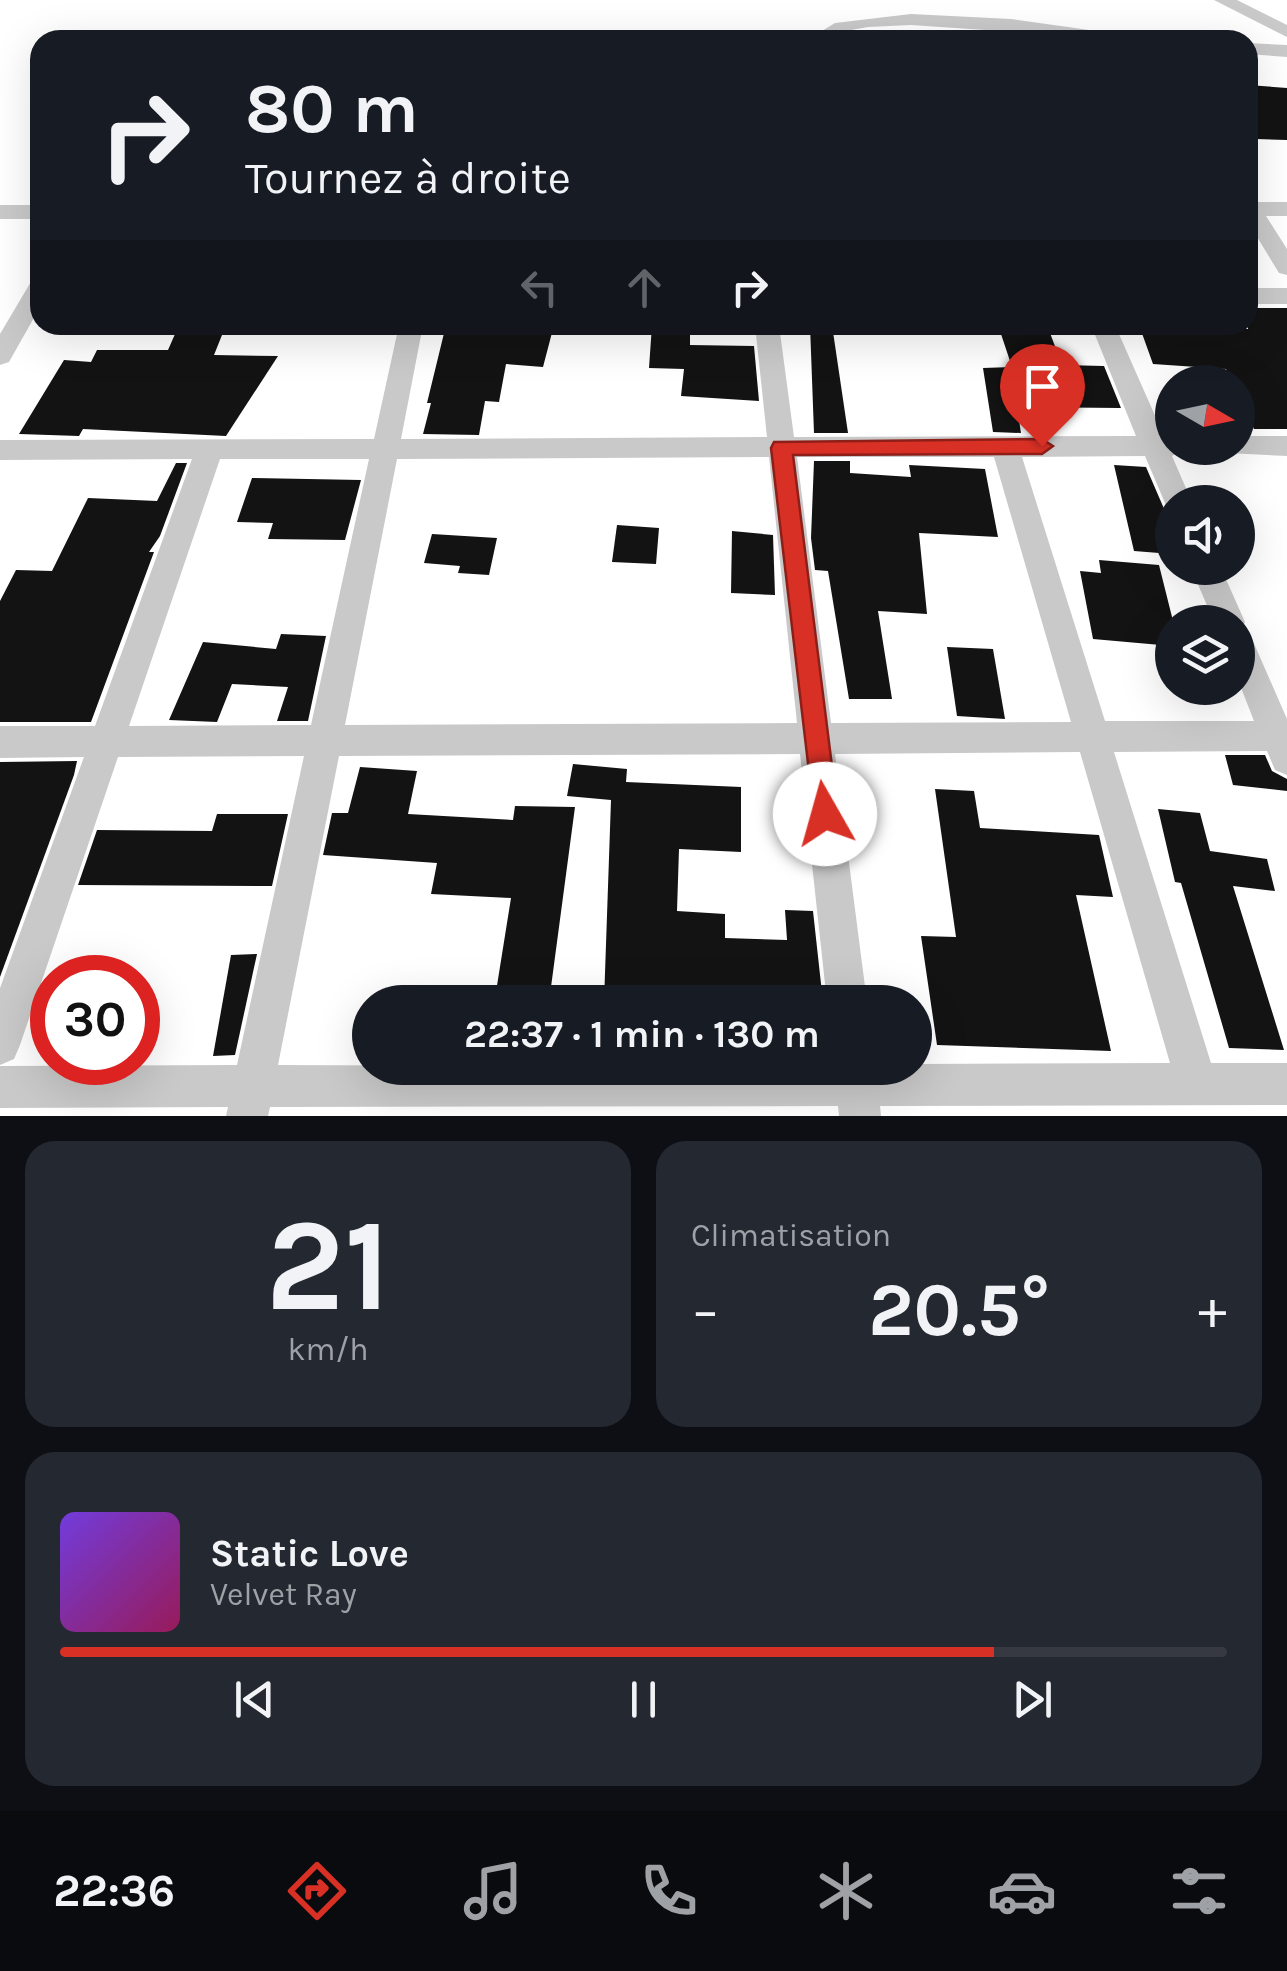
<!DOCTYPE html>
<html lang="fr">
<meta charset="utf-8">
<style>
body{margin:0;font-family:Karla,sans-serif;background:#242831;color:#f1f3f6;height:100vh;display:flex;flex-direction:column;font-size:38px;white-space:nowrap}
*{box-sizing:border-box;margin:0}
p{font-size:32px;color:#9ea1a6}
.icon{flex:none;width:55px;height:55px;fill:none;stroke:currentColor;stroke-width:2;stroke-linecap:round;stroke-linejoin:round}
.map{position:relative;height:1116px;overflow:hidden}
.details{display:flex;flex-direction:column;gap:25px;padding:25px;background:#0d0f14;flex:1}
.details>*{flex:none}
.hud{position:absolute;left:30px;top:30px;width:1228px;height:305px;border-radius:30px;box-shadow:0 10px 40px #0002;background:#171b24;color:#f1f3f6;overflow:hidden}
.needle{width:65px;rotate:99deg}
.controls{position:absolute;left:1155px;top:365px;display:grid;gap:20px}
.controls a{display:grid;place-items:center;width:100px;height:100px;border-radius:50%;background:#171b24;box-shadow:0 10px 40px #0002;font-size:50px}
.speed{position:absolute;left:30px;top:955px;display:flex;gap:20px;font-size:50px;font-weight:700;text-align:center}
.speed>*{display:grid;place-content:center;width:130px;height:130px;border-radius:50%;background:#171b24;box-shadow:0 10px 40px #0002;line-height:1}
.speed .limit{border:15px solid #d22;background:#fff;color:#111}
.pin{position:absolute;display:grid;place-items:center;width:85px;height:85px;color:#fff;margin:-102px -42px;border-radius:50% 50% 50% 0;rotate:-45deg;box-shadow:0 0 10px #0007}
.pin .icon{rotate:45deg}
.me{position:absolute;width:110px;margin:-55px;rotate:353deg;stroke-linejoin:round;filter:drop-shadow(0 0 8px #0008)}
.turn{display:flex;align-items:center;gap:35px;height:210px;padding:0 50px;font-size:45px}
.turn .icon{width:130px;height:130px;stroke-width:2.5}
.turn b{display:block;font-size:70px;line-height:85px}
.lanes{display:flex;align-items:center;height:95px;padding:0 50px;background:#0003;justify-content:center;gap:50px;direction:ltr}
.lanes .off{opacity:.35}
.big{font-size:75px;font-weight:700;line-height:1.1}
.details .card{flex:1;display:flex;flex-direction:column;justify-content:center;gap:15px;min-width:0;padding:0 35px;border-radius:30px;background:#242831}
.details .dial{align-items:center;gap:0}
.dial b{font-size:130px;line-height:1}
.song{display:flex;align-items:center;gap:30px}
.cover{width:120px;height:120px;border-radius:15px;background:linear-gradient(135deg,hsl(260 70% 55%),hsl(330 70% 35%))}
.played{height:10px;border-radius:5px;background:linear-gradient(90deg,#d93025 80%,#363941 80%)}
.keys{display:flex;justify-content:space-around;direction:ltr}
.heat{display:flex;justify-content:space-between;align-items:center;font-size:55px;direction:ltr}
.details .tiles{flex:1;display:grid;gap:25px;grid-template-columns:1fr 1fr}
.card:last-child{grid-column:span 2}
.trip{position:absolute;left:352px;top:985px;width:580px;height:100px;border-radius:50px;background:#171b24;box-shadow:0 10px 40px #0002;font-weight:700;line-height:100px;text-align:center}
.tab-bar{display:flex;height:160px;justify-content:space-around;align-items:center;background:#090b0e;color:#9ea1a6}
.tab-bar .icon{width:70px;height:70px}
.tab-bar .selected{color:#d93025}
.tab-bar b{font-size:45px;color:#f1f3f6}
.map>svg:first-child{display:block}
</style>
<div class="map">
<svg width="1287" height="1116" viewBox="0 0 1287 1116">
<rect width="100%" height="100%" fill="#fff"/>
<g fill="#131313">
<polygon points="1248,85 1287,88 1287,140 1256,139 1248,125"/>
<polygon points="1248,308 1287,308 1287,429 1254,429 1248,416 1243,416 1238,404 1238,382 1232,382 1226,369 1153,364 1139,325 1248,329"/>
<polygon points="179,325 226,325 214,355 278,356 226,436 83,429 79,436 19,434 64,360 91,362 97,350 168,350"/>
<polygon points="446,325 554,325 543,367 506,364 499,402 485,401 479,435 423,434 431,403 427,403"/>
<polygon points="652,325 690,325 690,345 754,346 759,401 681,396 684,369 649,368"/>
<polygon points="810,325 832,325 848,433 814,433"/>
<polygon points="998,325 1047,325 1062,365 1104,366 1121,408 1017,407 1021,433 993,432 983,368 1012,367"/>
<polygon points="814,461 850,461 850,473 911,477 909,465 985,469 998,537 919,533 927,614 878,611 892,699 849,699 828,571 815,570 811,538"/>
<polygon points="176,463 187,463 160,536 149,552 154,552 91,722 0,722 0,601 16,570 52,571 88,498 157,501"/>
<polygon points="1114,465 1146,467 1165,511 1172,514 1172,554 1134,551"/>
<polygon points="252,478 361,480 345,540 268,539 273,523 237,522"/>
<polygon points="617,525 659,528 656,564 612,562"/>
<polygon points="732,531 773,535 775,595 731,593"/>
<polygon points="432,534 497,538 489,575 458,573 460,566 424,563"/>
<polygon points="1099,560 1159,565 1172,617 1172,646 1093,639 1080,571 1101,573"/>
<polygon points="281,634 326,636 308,721 277,721 288,687 232,684 217,722 169,720 203,642 276,649"/>
<polygon points="947,647 993,649 1005,719 957,716"/>
<polygon points="1225,755 1265,755 1272,771 1287,779 1287,791 1233,785"/>
<polygon points="77,761 74,775 0,977 0,762"/>
<polygon points="573,764 627,769 626,782 741,787 741,852 679,849 677,911 725,914 725,938 787,940 785,910 813,911 823,1002 604,1002 611,800 567,796"/>
<polygon points="360,767 417,771 408,814 513,820 515,806 575,807 549,1002 495,998 511,898 431,894 437,863 323,855 332,813 348,813"/>
<polygon points="935,789 974,791 980,828 1099,835 1113,897 1076,895 1111,1051 937,1045 921,936 956,937"/>
<polygon points="1158,809 1200,813 1210,851 1267,859 1275,891 1233,886 1284,1050 1229,1048 1181,883 1175,882"/>
<polygon points="217,814 288,814 272,886 78,885 97,830 212,831"/>
<polygon points="257,954 235,1055 213,1056 231,955"/>
</g>
<g fill="none" stroke-linecap="round" stroke-linejoin="round">
<g fill="#c9c9c9" fill-rule="evenodd">
<polygon points="1214,0 1237,0 1287,25 1287,37"/>
<polygon points="911,14 1011,19 1125,35 1134,40 911,25 868,27 840,32 829,40 807,40 835,23"/>
<polygon points="1248,43 1287,45 1287,57 1248,54"/>
<polygon points="1248,198 1257,202 1287,202 1287,216 1266,216 1287,249 1287,275 1279,273 1248,222"/>
<rect x="0" y="205" width="40" height="14"/>
<polygon points="40,277 40,307 9,362 0,365 0,334 32,280"/>
<rect x="1248" y="288" width="39" height="16"/>
<path d="M399 325H423L401 439 767 437 755 325H779L794 437 1136 436 1091 325H1115L1164 436H1172V448H1185L1172 456 1192 502H1172V511L1168 510 1145 456 1022 457 1105 721H1254L1238 680V622H1214L1191 568H1221L1245 622 1241 630 1249 632 1287 719V775L1275 770 1267 751 1114 752 1211 1063H1287V1105L880 1106 881 1116H839L838 1106 270 1107 268 1116H226L228 1107 0 1108V1066L237 1065 304 756 118 757 20 1045 14 1059 0 1065V988L84 757 0 758V726H95L192 459 0 460V440L374 439ZM769 457 797 723 345 725 397 459ZM797 457H994L1071 722 831 723ZM220 459H369L311 725 129 726ZM1080 752 1170 1063 915 1064V1068L278 1065 339 756 800 754 827 1002H867L835 754Z"/>
<polygon points="1238,436 1287,436 1287,456 1228,453 1225,448 1238,448"/>
</g>
</g>
<polygon fill="#d93025" stroke="#8d1f18" stroke-width="2.5" points="1042,439 1053,446 1042,454 793,455 838,814 834,823 825,827 815,823 771,448 774,442"/>
</svg>
<div class="controls">
<a><svg class="needle" viewBox="-14 -14 28 28"><path d="M0-13l5 13h-10z" fill="#e53935"/><path d="M0 13l5-13h-10z" fill="#9ea1a6"/></svg></a>
<a><svg class="icon" aria-label="sound" viewBox="0 0 24 24"><path d="M4 9h4l5-4v14l-5-4H4zM17 9q2 3 0 6"/></svg></a>
<a><svg class="icon" aria-label="layers" viewBox="0 0 24 24"><path d="M12 4l9 5-9 5-9-5zM3 14l9 5 9-5"/></svg></a>
</div>
<div class="speed"><div class="limit">30</div></div>
<div class="pin" style="left:1042px;top:446px;background:#d93025"><svg class="icon" aria-label="arrive" viewBox="0 0 24 24"><path d="M6 21V4h12l-3 4 3 4H6"/></svg></div>
<svg class="me" style="left:825px;top:814px" viewBox="-20 -20 40 40"><circle r="19" fill="#fff"/><path d="M0-13L10 11 0 6-10 11z" fill="#d93025"/></svg>
<div class="trip">22:37 · 1 min · 130 m</div>
<div class="hud">
<div class="turn"><svg class="icon" aria-label="right" viewBox="0 0 24 24"><path d="M7 20v-9h11M14 6l5 5-5 5"/></svg><div><b>80 m</b>Tournez à droite</div></div>
<div class="lanes"><svg class="icon off" aria-label="left" viewBox="0 0 24 24"><path d="M17 20v-9H6M10 6l-5 5 5 5"/></svg><svg class="icon off" aria-label="ahead" viewBox="0 0 24 24"><path d="M12 20V5M6 11l6-6 6 6"/></svg><svg class="icon" aria-label="right" viewBox="0 0 24 24"><path d="M7 20v-9h11M14 6l5 5-5 5"/></svg></div>
</div>
</div>
<section class="details">
<div class="tiles">
<div class="card dial"><b>21</b><p>km/h</p></div>
<div class="card"><p>Climatisation</p>
<div class="heat"><a>−</a><b class="big">20.5°</b><a>+</a></div>
</div>
<div class="card">
<div class="song"><i class="cover"></i><div><b>Static Love</b><p>Velvet Ray</p></div></div>
<div class="played"></div>
<div class="keys"><svg class="icon" aria-label="previous" viewBox="0 0 24 24"><path d="M18 5L8 12l10 7zM5 5v14"/></svg><svg class="icon" aria-label="pause" viewBox="0 0 24 24"><path d="M8 5v14M16 5v14"/></svg><svg class="icon" aria-label="next" viewBox="0 0 24 24"><path d="M6 5l10 7-10 7zM19 5v14"/></svg></div>
</div>
</div>
</section>
<nav class="tab-bar">
<b>22:36</b>
<svg class="icon selected" aria-label="directions" viewBox="0 0 24 24"><path d="M12 3l9 9-9 9-9-9zM9 14v-3h6M13 9l2 2-2 2"/></svg>
<svg class="icon" aria-label="music" viewBox="0 0 24 24"><path d="M9 18V5l10-2v13"/><circle cx="6" cy="18" r="3"/><circle cx="16" cy="16" r="3"/></svg>
<svg class="icon" aria-label="phone" viewBox="0 0 24 24"><path d="M5 4h4l2 5-3 2q2 4 5 5l2-3 5 2v4C11 20 4 13 5 4z"/></svg>
<svg class="icon" aria-label="climate" viewBox="0 0 24 24"><path d="M12 3v18M4 7l16 10M4 17L20 7"/></svg>
<svg class="icon" aria-label="car" viewBox="0 0 24 24"><path d="M5 17H2v-5l4-1 3-4h7l3 4 3 1v5h-3M9 17h6M6 11h13"/><circle cx="7" cy="17" r="2"/><circle cx="17" cy="17" r="2"/></svg>
<svg class="icon" aria-label="filters" viewBox="0 0 24 24"><path d="M4 7h16M4 17h16"/><circle cx="9" cy="7" r="2"/><circle cx="15" cy="17" r="2"/></svg>
</nav>
